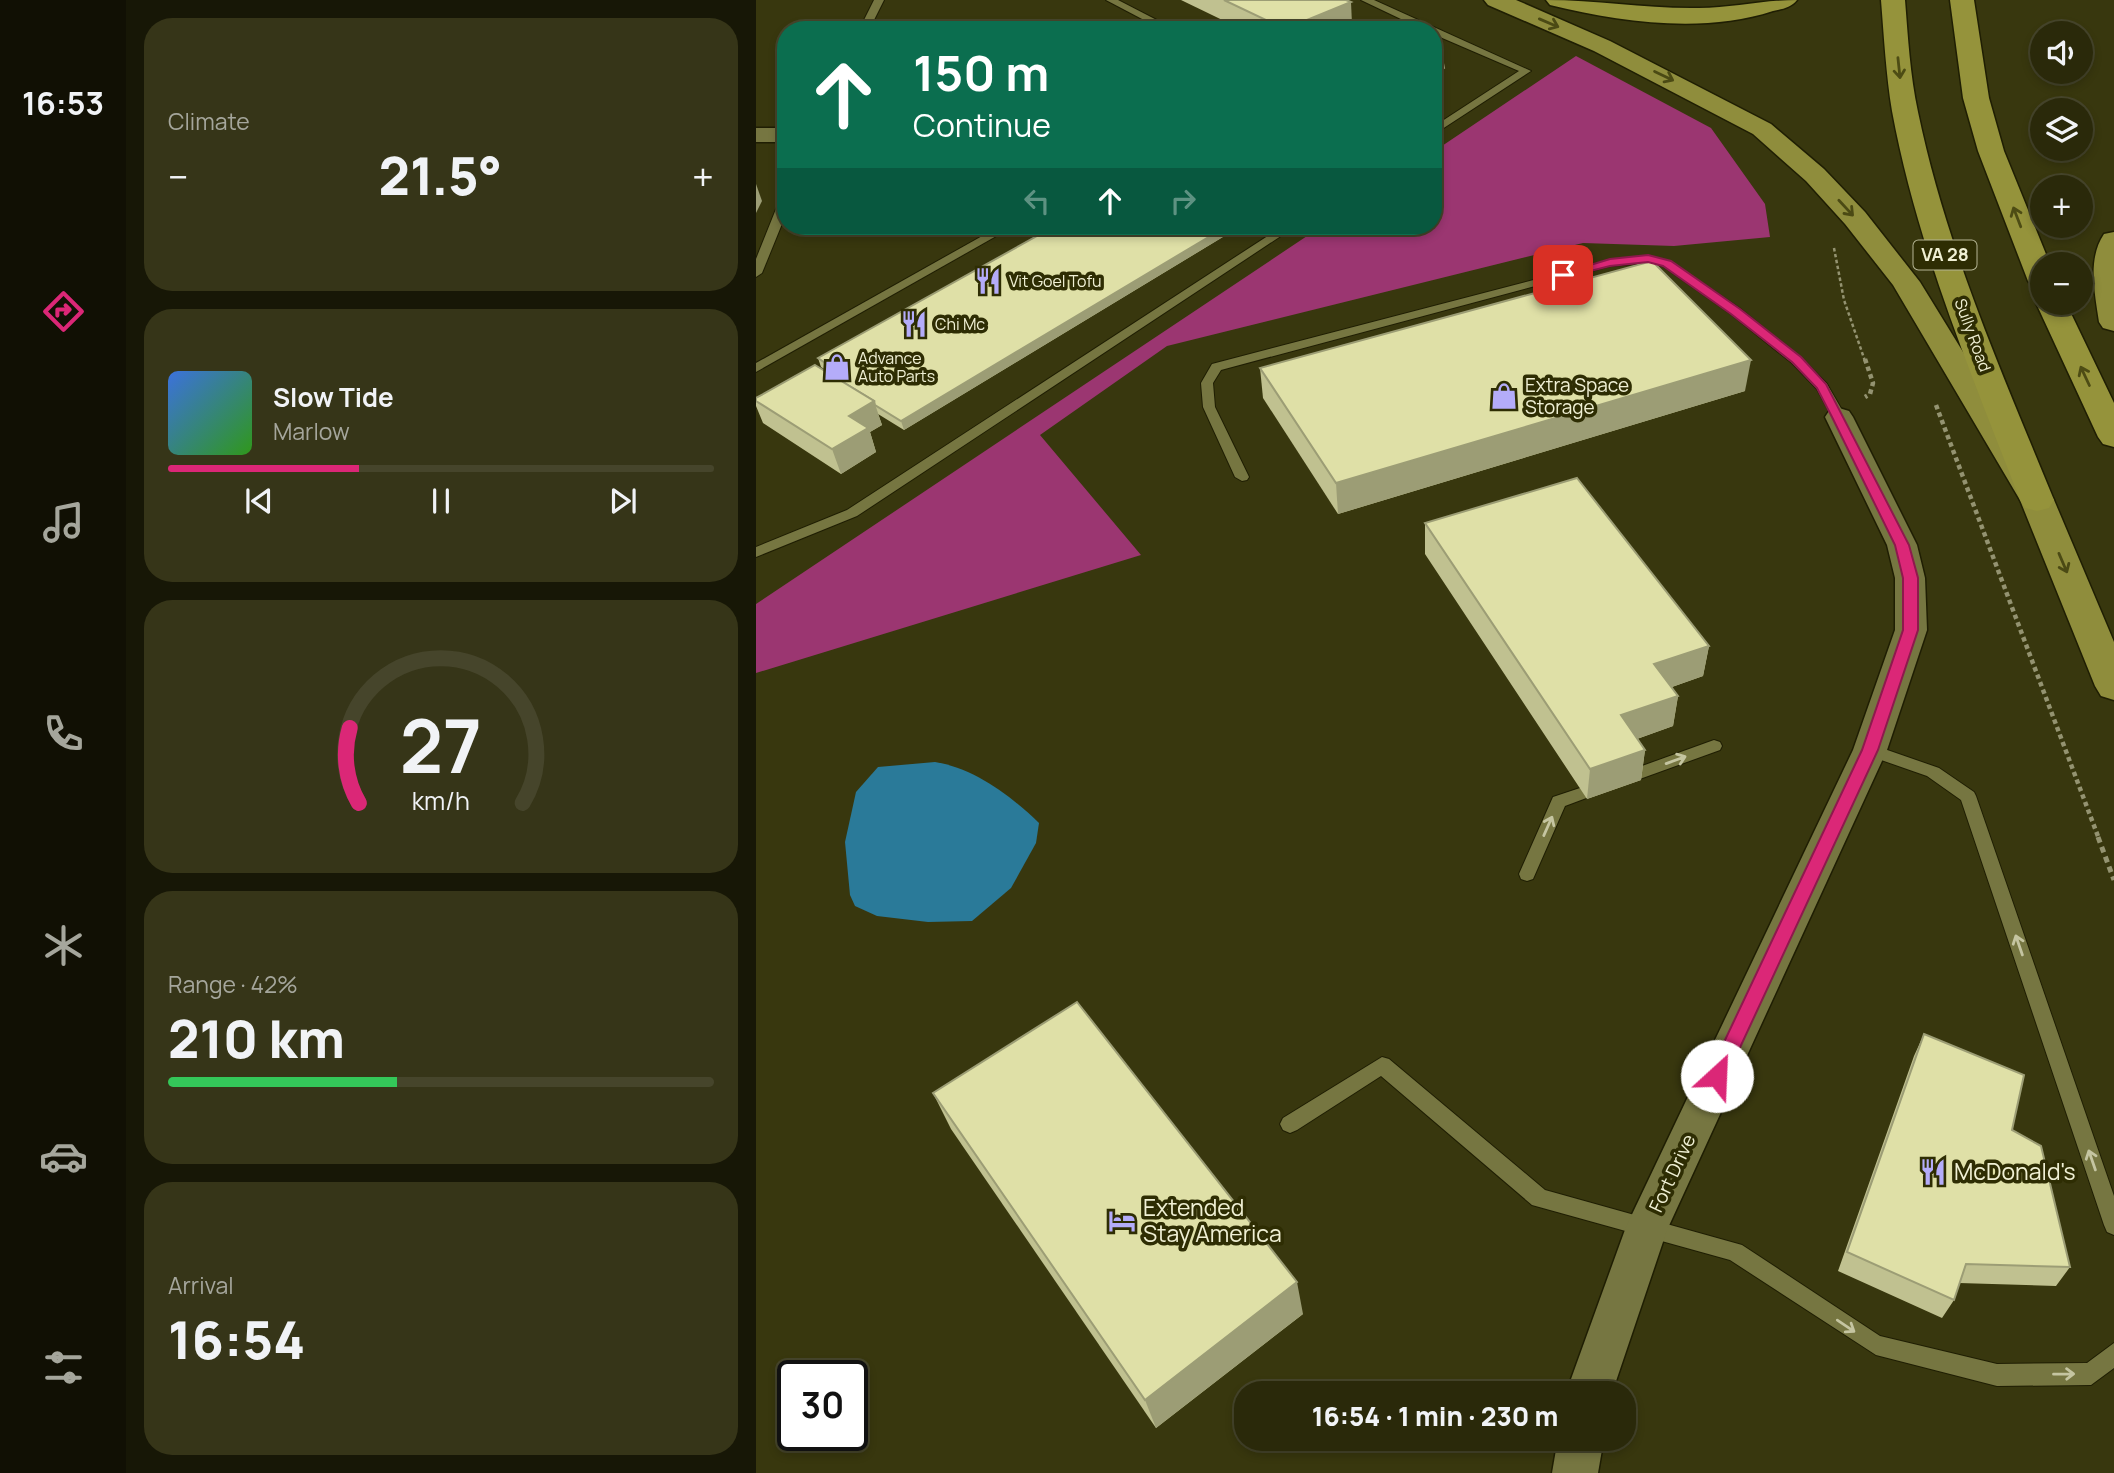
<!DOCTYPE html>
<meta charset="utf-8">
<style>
body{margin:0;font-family:Manrope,sans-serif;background:#363518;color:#f1f3f6;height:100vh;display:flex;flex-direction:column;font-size:26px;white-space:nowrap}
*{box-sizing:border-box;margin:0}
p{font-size:23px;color:#a5a69c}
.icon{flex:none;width:38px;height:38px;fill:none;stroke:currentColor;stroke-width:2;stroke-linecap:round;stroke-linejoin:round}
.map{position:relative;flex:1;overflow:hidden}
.details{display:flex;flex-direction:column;gap:18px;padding:18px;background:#171706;width:630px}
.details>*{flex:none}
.top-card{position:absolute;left:21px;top:21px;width:665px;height:214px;border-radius:28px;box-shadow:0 4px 10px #0003,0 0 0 2px #46452b;background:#0b6e4f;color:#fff;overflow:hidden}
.fabs{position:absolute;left:1274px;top:21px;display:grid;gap:14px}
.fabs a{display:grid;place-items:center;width:63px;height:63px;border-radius:50%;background:#2a290a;box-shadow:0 4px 10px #0003,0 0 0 2px #46452b;font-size:35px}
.speed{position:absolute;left:21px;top:1360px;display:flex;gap:14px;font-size:35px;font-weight:700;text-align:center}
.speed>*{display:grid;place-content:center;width:91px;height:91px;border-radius:50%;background:#2a290a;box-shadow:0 4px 10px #0003,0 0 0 2px #46452b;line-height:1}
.speed .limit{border:4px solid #111;border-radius:10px;background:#fff;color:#111}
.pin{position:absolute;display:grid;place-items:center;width:60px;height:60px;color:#fff;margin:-30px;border-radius:14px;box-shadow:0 4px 10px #0006}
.me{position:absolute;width:77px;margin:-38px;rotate:25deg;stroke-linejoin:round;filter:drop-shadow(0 0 5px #0008)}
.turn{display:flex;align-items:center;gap:24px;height:147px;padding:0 21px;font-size:32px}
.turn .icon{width:91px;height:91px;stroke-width:2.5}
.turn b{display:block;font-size:49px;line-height:60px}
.lanes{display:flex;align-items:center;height:66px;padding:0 21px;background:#0003;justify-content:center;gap:35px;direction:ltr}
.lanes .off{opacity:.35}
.big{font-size:52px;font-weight:800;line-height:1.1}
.details .tile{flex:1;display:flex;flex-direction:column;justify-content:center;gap:10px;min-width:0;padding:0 24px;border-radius:28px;background:#363518}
.details .dial{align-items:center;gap:0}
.dial svg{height:182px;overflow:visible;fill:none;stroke:#46452b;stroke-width:7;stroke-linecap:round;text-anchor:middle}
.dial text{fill:#f1f3f6;stroke:none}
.song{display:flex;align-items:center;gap:21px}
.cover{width:84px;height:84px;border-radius:10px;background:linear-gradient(135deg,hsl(220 70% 55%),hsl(110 70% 35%))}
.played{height:7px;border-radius:4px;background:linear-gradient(90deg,#db2777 35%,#46452b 35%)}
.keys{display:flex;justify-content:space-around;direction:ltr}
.heat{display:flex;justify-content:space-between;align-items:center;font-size:38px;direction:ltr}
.charge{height:10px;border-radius:5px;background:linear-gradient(90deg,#34c759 42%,#46452b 0)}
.trip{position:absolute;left:478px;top:1381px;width:402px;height:70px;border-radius:28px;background:#2a290a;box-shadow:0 4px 10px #0003,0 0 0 2px #46452b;font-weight:800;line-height:70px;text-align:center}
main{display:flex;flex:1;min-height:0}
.menu{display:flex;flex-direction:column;width:126px;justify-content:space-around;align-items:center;background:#111004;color:#a5a69c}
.menu .icon{width:49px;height:49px}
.menu .on{color:#db2777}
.menu b{font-size:32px;color:#f1f3f6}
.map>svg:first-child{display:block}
</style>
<main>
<nav class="menu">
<b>16:53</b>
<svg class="icon on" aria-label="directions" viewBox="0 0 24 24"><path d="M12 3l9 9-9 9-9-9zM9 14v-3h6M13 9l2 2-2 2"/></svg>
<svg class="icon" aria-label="music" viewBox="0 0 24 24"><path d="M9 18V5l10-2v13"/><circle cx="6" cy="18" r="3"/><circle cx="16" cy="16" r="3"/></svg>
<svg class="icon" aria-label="phone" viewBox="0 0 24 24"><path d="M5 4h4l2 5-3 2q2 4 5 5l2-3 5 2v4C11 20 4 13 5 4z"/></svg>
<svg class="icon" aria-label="climate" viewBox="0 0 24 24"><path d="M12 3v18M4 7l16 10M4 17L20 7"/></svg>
<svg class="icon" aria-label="car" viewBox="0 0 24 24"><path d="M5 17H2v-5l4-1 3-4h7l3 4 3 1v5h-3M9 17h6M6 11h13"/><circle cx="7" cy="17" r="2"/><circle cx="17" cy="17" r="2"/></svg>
<svg class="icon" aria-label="filters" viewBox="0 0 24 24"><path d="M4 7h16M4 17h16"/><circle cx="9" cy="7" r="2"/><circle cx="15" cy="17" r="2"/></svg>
</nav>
<section class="details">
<div class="tile"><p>Climate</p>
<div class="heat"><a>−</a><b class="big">21.5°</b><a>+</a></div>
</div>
<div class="tile">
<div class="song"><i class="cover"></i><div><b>Slow Tide</b><p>Marlow</p></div></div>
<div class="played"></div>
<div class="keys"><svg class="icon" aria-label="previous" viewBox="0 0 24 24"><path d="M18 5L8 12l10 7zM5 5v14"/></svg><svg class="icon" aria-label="pause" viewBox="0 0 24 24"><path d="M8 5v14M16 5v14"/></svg><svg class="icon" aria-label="next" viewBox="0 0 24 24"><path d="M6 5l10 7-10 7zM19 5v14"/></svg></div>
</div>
<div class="tile dial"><svg viewBox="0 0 100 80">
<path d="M14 69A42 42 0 1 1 86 69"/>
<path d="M14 69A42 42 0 0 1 10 36" stroke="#db2777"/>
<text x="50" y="56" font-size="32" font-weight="700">27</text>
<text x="50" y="72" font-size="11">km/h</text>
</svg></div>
<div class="tile"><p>Range · 42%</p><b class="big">210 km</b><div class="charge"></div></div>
<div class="tile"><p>Arrival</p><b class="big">16:54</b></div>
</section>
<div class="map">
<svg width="1358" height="1473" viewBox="0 0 1358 1473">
<rect width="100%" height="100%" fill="#38370e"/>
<polygon fill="#9b3671" points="820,56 955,128 1009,204 1014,237 918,246 827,243 411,346 284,435 385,555 0,673 0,604 566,226 677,226 677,152"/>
<path fill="#2a7a99" d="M179 762C218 768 255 796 283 823L280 843 255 888 216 921 172 922 121 916 99 906 94 895 89 842 100 792 122 767Z"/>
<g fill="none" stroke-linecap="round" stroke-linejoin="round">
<defs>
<g id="service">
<polygon points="118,0 128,0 113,30 103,30"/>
<polygon points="350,0 362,0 420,30 407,30"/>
<polygon points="605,0 618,0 775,71 677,135 677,127 763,71 677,34 677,30 668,30"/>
<polygon points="30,196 30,214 6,273 0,277 0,259 24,199"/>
<polygon points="244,226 258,226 0,372 0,363"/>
<polygon points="527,226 540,226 101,516 0,557 0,547 91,510"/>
<polygon points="892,256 915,262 983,308 1044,357 1071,384 1090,417 1088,420 1078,420 1061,389 1036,363 975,314 907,266 892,263 854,266 465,370 457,383 459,407 493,477 491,480 486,481 479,477 447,407 445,383 456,364 850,261"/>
<polygon points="958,740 964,742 966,746 964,750 881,780 875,778 873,774 875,770"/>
<polygon points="1114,744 1183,768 1218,792 1220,796 1358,1196 1358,1235 1351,1232 1348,1225 1205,800 1171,776 1108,754 1106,750 1108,746"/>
<polygon points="827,787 833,789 835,793 833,797 809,806 777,879 771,881 765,879 763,874 797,797"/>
<polygon points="626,1057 633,1059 789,1190 986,1245 1124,1336 1241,1364 1331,1363 1358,1343 1358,1368 1335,1385 1241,1386 1120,1355 974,1260 776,1205 625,1076 541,1130 534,1133 527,1130 524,1124 527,1118"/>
</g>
<g id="minor">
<rect x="0" y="128" width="30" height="14"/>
<polygon points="1083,408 1093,411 1097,417 1161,545 1169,578 1171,630 1131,750 911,1230 856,1393 810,1393 870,1227 1097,750 1139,630 1139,578 1131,545 1069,417 1073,411"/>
<polygon points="802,1438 848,1438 842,1473 796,1473"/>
</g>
<g id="trunk">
<polygon points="728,0 760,0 854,41 1015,124 1068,169 1109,212 1164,282 1298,500 1358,642 1358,700 1345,696 1339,686 1264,500 1137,285 1089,224 1050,181 997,134 838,51 732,5"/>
<path d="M1358 232V331L1347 328 1343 322C1339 294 1331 259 1348 234Z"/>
</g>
<g id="motorway">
<path d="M790 0C842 0 892 9 943 8 976 8 1007 0 1041 0 1035 8 1026 9 1017 11 947 34 864 22 794 5Z"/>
<path d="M1125 0H1149C1152 37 1154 75 1162 112 1190 247 1246 373 1298 500L1293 508 1281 511 1269 508 1264 500C1215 373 1161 246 1136 111 1130 75 1128 37 1125 0Z"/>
<polygon points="1194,0 1218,0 1233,98 1248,151 1294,264 1286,264 1286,290 1276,287 1272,281 1222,151 1207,98"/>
<polygon points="1286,296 1286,303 1310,303 1358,403 1358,447 1347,444 1342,437 1280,303"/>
</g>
</defs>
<use href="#service" stroke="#1f1e03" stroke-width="2"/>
<use href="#minor" stroke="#1f1e03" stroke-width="3"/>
<use href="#trunk" stroke="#1f1e03" stroke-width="3"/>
<use href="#motorway" stroke="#1f1e03" stroke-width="3"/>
<polyline stroke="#949371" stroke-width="2.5" stroke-dasharray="3.5 2.5" stroke-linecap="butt" points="1078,248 1088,300 1109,361"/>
<g stroke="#949371" stroke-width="4.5" stroke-dasharray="4.5 3.5" stroke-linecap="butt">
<polyline points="1109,359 1117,383 1114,394 1109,397"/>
<polyline points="1180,405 1343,839"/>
</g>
<polyline stroke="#949371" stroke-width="5" stroke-dasharray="6 4.5" stroke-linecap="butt" points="1342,837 1358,880"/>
<use href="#service" fill="#767641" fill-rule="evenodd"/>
<use href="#minor" fill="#767641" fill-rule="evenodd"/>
<use href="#trunk" fill="#8f8d3c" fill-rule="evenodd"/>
<use href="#motorway" fill="#95933b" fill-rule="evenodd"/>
</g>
<g fill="#c0c190">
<polygon points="425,0 590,0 596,24 582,30 487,30"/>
<polygon points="299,226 485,226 148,430 122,414 126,425 114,432 120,452 85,474 7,423 0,406 0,398 73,372 65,367 62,358"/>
<polygon points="504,368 989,391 582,514 507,398"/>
<polygon points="669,523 953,646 947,676 916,687 922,696 917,726 881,739 889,750 885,780 831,799 669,554"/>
<polygon points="1168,1034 1256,1130 1314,1267 1300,1286 1203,1283 1198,1300 1186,1318 1082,1271 1158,1056"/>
<polygon points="177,1093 547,1314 400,1428 195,1129"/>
</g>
<g fill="#9c9d75">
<polygon points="595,2 596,24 582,30 529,30"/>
<polygon points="688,68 687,90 677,95 677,73"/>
<polygon points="0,184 6,201 0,213"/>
<polygon points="471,226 485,226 148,430 145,421"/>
<polygon points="995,360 989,391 582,514 580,483"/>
<polygon points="118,401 126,425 114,432 120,452 85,474 76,449 93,416"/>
<polygon points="953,646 947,676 893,695 898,664"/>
<polygon points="922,696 917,726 861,746 865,715"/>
<polygon points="889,750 885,780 831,799 834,769"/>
<polygon points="541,1282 547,1314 400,1428 389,1400"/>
</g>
<g fill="#dfe0a7" stroke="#9c9d75" stroke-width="2">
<polygon points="468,0 590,0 595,2 529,29"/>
<polygon points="646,28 649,30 585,30 587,29"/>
<polygon points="677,42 683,44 688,68 677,73"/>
<polygon points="299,226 471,226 145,421 119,405 118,401 72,373 78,369 62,358"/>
<polygon points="896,261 995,360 580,483 504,368"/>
<polygon points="59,365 118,401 93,416 112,428 76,449 0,401 0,398"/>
<polygon points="821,478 953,646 898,664 922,696 865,715 889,750 834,769 669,523"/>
<polygon points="321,1002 541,1282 389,1400 177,1093"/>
<polygon points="1168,1034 1268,1075 1256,1130 1285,1146 1314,1267 1210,1264 1198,1300 1091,1252"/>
</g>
<defs><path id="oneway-shaft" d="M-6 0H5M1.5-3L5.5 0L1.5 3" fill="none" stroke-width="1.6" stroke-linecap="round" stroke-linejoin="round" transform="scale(1.75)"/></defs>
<g stroke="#4b4a14">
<use href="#oneway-shaft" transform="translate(793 23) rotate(23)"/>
<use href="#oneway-shaft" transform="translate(908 76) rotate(26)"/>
<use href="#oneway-shaft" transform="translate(1090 208) rotate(47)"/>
<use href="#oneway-shaft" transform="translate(1307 563) rotate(67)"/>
</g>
<g stroke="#4d4c14">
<use href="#oneway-shaft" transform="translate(1143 68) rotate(84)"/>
<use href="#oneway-shaft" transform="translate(1261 217) rotate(-111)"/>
<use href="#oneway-shaft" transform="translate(1329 376) rotate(-115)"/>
</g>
<g stroke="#c5c5a1">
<use href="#oneway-shaft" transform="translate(920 760) rotate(-20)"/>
<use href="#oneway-shaft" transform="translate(792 826) rotate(-66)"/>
<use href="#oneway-shaft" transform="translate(1263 945) rotate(-109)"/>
<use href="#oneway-shaft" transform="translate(1336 1160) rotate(-109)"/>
<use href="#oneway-shaft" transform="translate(1090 1326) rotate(34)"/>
<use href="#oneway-shaft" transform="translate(1308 1374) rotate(-1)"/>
</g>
<polygon fill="#db2777" stroke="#8e194d" stroke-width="2" points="892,255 915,261 984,309 1045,357 1070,384 1153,545 1162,578 1162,630 1122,750 968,1082 961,1085 955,1082 952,1076 1106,750 1147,630 1147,578 1139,545 1076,417 1061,388 1036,362 975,314 907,266 892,262 854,266 807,278 801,275 854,259"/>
<defs>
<symbol id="restaurant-bare" viewBox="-9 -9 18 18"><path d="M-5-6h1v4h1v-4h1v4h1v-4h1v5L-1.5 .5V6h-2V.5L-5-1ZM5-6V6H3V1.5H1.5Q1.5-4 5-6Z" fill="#b4acf9" stroke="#2e2d03" stroke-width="2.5" paint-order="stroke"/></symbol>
<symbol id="shop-bare" viewBox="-9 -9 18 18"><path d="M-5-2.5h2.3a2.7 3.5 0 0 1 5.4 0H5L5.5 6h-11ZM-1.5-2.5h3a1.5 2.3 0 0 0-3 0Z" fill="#b4acf9" stroke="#2e2d03" stroke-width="2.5" paint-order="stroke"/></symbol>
<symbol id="hotel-bare" viewBox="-9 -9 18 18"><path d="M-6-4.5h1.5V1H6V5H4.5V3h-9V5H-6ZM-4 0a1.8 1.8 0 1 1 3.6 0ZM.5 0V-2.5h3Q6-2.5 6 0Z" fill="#b4acf9" stroke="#2e2d03" stroke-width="2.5" paint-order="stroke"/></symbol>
</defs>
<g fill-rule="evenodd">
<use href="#restaurant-bare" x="213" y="262" width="38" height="38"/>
<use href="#restaurant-bare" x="139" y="305" width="38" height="38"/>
<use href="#shop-bare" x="62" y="348" width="38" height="38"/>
<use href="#shop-bare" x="729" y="377" width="38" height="38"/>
<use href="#restaurant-bare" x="1158" y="1153" width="38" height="38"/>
<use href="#hotel-bare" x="347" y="1202" width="38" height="38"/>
</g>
<g text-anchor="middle" stroke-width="7" stroke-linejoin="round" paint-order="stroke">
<g font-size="16" fill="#f0f0d4" stroke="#2e2d03" text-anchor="start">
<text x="253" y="287">Vit Goel Tofu</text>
<text x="179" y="330">Chi Mc</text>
<text x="102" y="364">Advance<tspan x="102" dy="18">Auto Parts</tspan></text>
</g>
<g font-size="16" fill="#f0f0d4" stroke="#2e2d03">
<text transform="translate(1217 335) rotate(70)" y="6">Sully Road</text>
</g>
<rect fill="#2e2d03" stroke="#b6b695" stroke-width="2" x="1157.5" y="240.5" width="63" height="29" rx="5"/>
<g font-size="18" font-weight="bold" fill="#f0f0d4">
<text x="1189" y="261">VA 28</text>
</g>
<g font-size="19" fill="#f0f0d4" stroke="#2e2d03" text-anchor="start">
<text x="769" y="392">Extra Space<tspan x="769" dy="22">Storage</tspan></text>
</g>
<g font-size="19" fill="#f0f0d4" stroke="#2e2d03">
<text transform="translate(916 1173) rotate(-65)" y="7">Fort Drive</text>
</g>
<g font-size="23" fill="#f0f0d4" stroke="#2e2d03" text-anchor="start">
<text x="1198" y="1180">McDonald's</text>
<text x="387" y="1216">Extended<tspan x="387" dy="26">Stay America</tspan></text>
</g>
</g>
</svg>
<div class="fabs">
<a><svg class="icon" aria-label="sound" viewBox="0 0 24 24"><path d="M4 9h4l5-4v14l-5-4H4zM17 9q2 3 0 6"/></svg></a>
<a><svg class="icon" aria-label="layers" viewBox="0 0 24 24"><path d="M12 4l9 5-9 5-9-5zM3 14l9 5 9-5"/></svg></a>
<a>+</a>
<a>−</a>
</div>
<div class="speed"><div class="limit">30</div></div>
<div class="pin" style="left:807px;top:275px;background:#d93025"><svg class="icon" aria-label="arrive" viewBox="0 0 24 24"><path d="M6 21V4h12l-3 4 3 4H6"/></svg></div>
<svg class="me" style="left:961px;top:1076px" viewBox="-20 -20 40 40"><circle r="19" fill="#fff"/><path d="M0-13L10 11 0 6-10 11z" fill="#db2777"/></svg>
<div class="trip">16:54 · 1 min · 230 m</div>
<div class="top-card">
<div class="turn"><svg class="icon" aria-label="ahead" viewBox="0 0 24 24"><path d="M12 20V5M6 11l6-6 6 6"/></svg><div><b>150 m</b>Continue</div></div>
<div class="lanes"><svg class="icon off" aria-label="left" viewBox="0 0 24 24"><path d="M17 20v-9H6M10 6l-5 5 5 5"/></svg><svg class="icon" aria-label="ahead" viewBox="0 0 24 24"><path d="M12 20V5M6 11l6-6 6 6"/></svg><svg class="icon off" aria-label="right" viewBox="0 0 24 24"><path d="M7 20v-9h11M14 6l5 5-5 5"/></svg></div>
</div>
</div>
</main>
